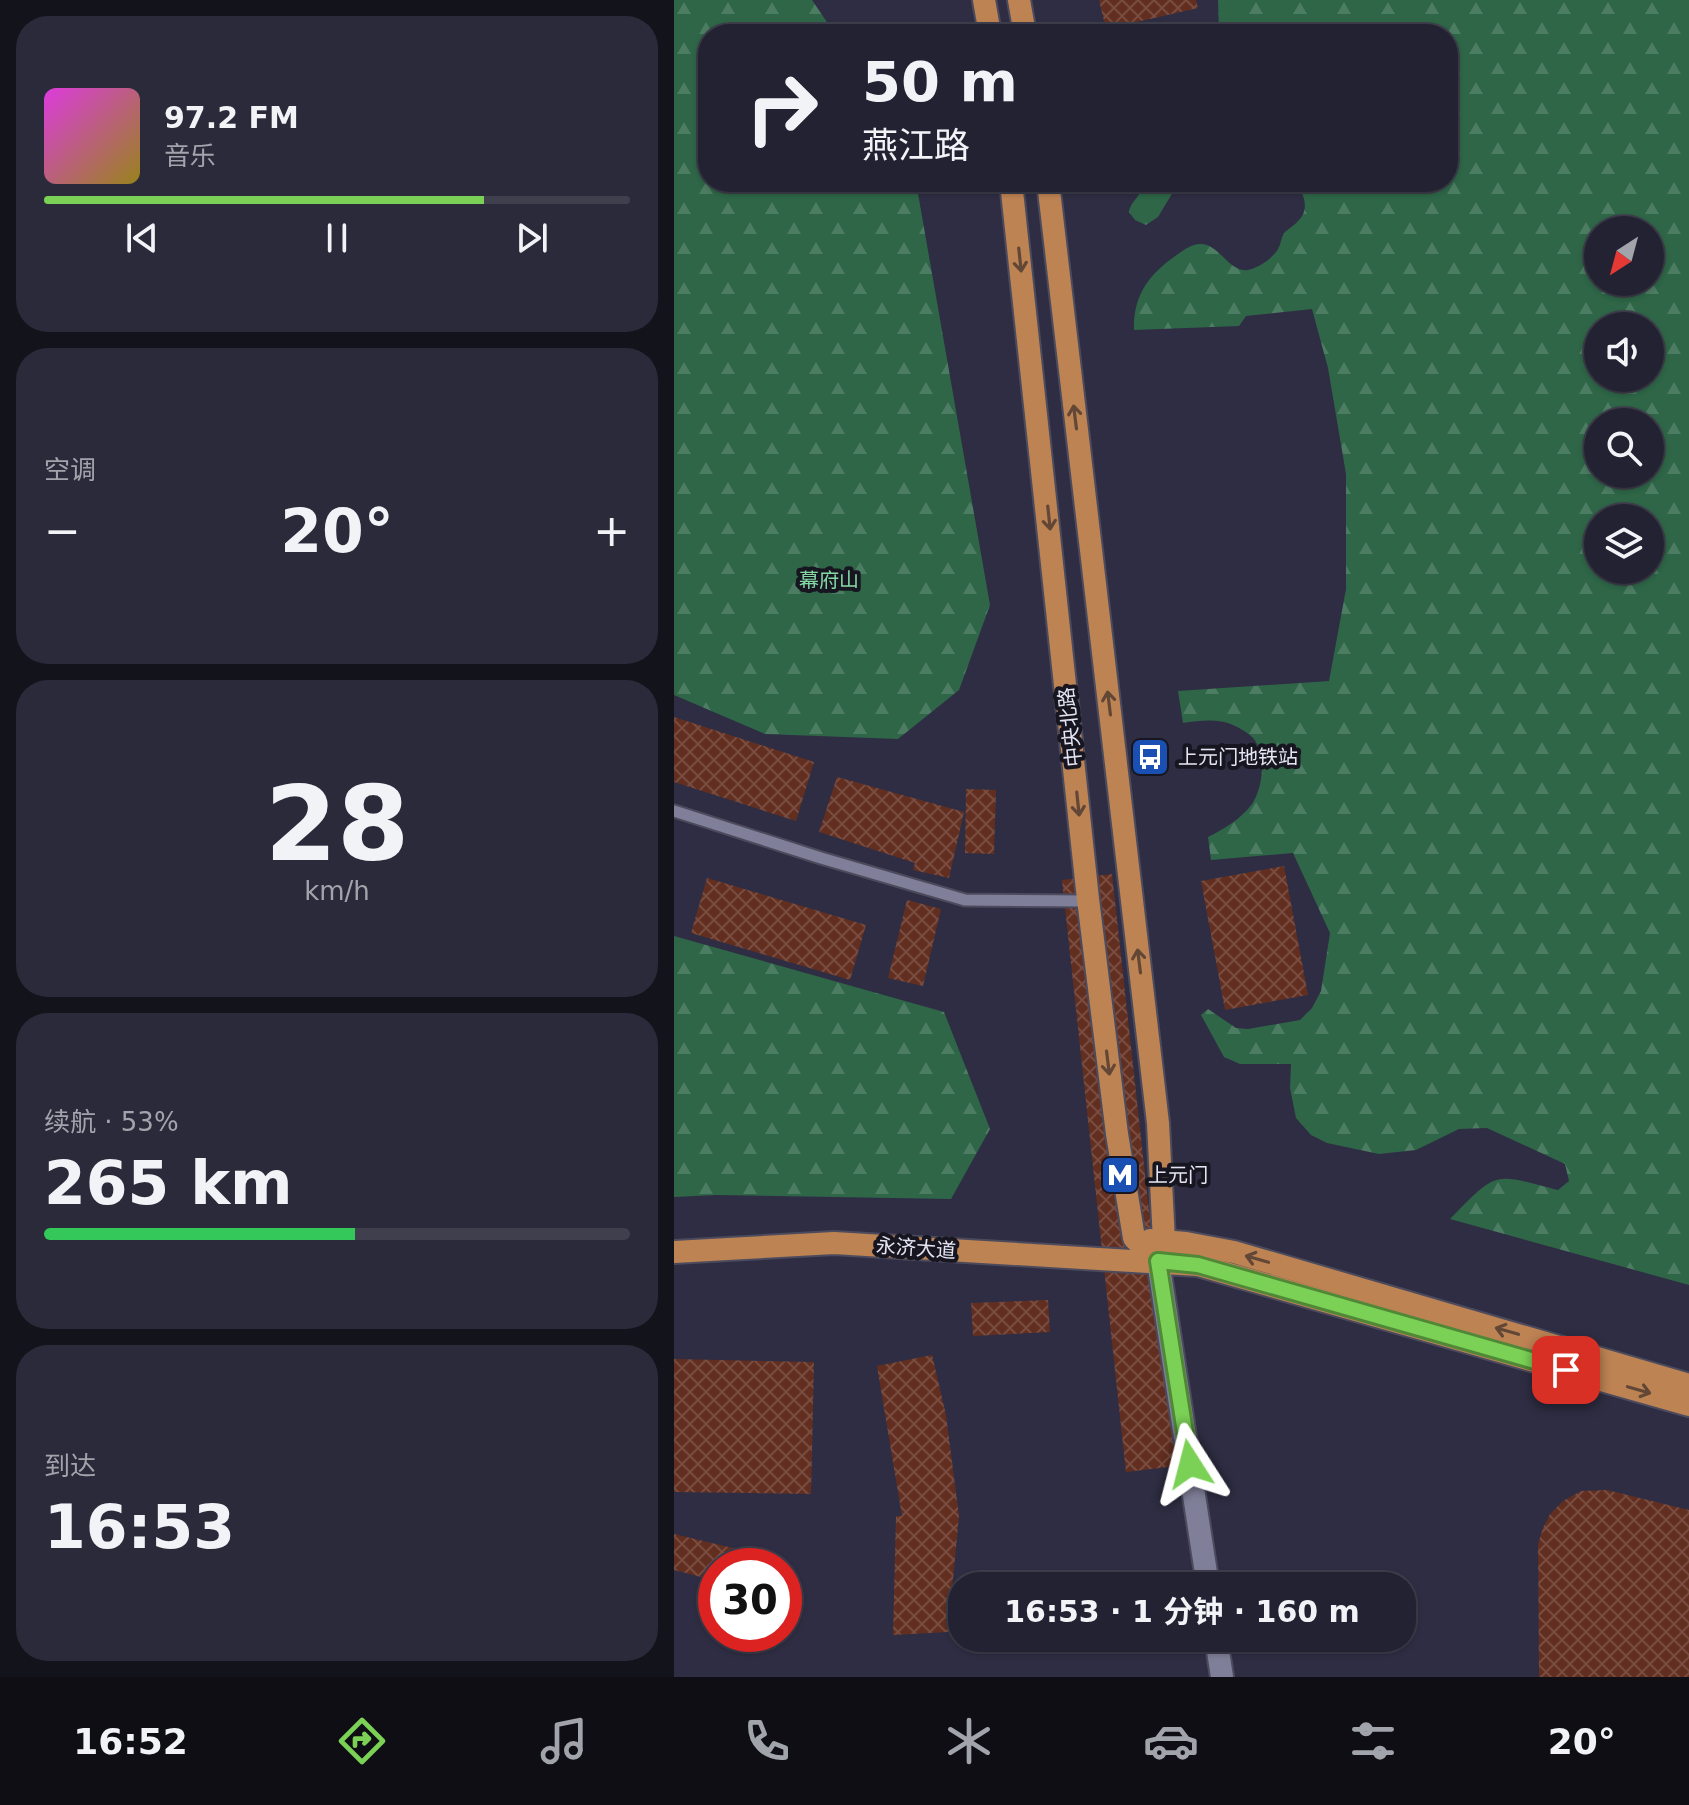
<!DOCTYPE html>
<html lang="zh">
<meta charset="utf-8">
<style>
body{margin:0;font-family:"DejaVu Sans","Noto Sans SC",sans-serif;background:#2a2a3a;color:#f1f3f6;height:100vh;display:flex;flex-direction:column;font-size:30px;white-space:nowrap}
*{box-sizing:border-box;margin:0}
p{font-size:26px;color:#a2a4ac}
.icon{flex:none;width:44px;height:44px;fill:none;stroke:currentColor;stroke-width:2;stroke-linecap:round;stroke-linejoin:round}
.map{position:relative;flex:1;overflow:hidden}
.sheet{display:flex;flex-direction:column;gap:16px;padding:16px;background:#13131c;width:674px}
.sheet>*{flex:none}
.top-card{position:absolute;left:24px;top:24px;width:760px;height:168px;border-radius:32px;box-shadow:0 2px 6px #0004,0 0 0 2px #3f3f4d;background:#222232;color:#f1f3f6;overflow:hidden}
.needle{width:52px;rotate:216deg}
.controls{position:absolute;left:910px;top:216px;display:grid;gap:16px}
.controls a{display:grid;place-items:center;width:80px;height:80px;border-radius:50%;background:#222232;box-shadow:0 2px 6px #0004,0 0 0 2px #3f3f4d;font-size:40px}
.speed{position:absolute;left:24px;top:1548px;display:flex;gap:16px;font-size:40px;font-weight:700;text-align:center}
.speed>*{display:grid;place-content:center;width:104px;height:104px;border-radius:50%;background:#222232;box-shadow:0 2px 6px #0004,0 0 0 2px #3f3f4d;line-height:1}
.speed .limit{border:12px solid #d22;background:#fff;color:#111}
.pin{position:absolute;display:grid;place-items:center;width:68px;height:68px;color:#fff;margin:-34px;border-radius:16px;box-shadow:0 4px 12px #0006}
.me{position:absolute;width:88px;margin:-44px;rotate:351deg;stroke-linejoin:round;filter:drop-shadow(0 0 6px #0008)}
.turn{display:flex;align-items:center;gap:28px;height:168px;padding:0 32px;font-size:36px}
.turn .icon{width:104px;height:104px;stroke-width:2.5}
.turn b{display:block;font-size:56px;line-height:68px}
.big{font-size:60px;font-weight:700;line-height:1.1}
.sheet .tile{flex:1;display:flex;flex-direction:column;justify-content:center;gap:12px;min-width:0;padding:0 28px;border-radius:32px;background:#2a2a3a}
.sheet .dial{align-items:center;gap:0}
.dial b{font-size:104px;line-height:1}
.song{display:flex;align-items:center;gap:24px}
.cover{width:96px;height:96px;border-radius:12px;background:linear-gradient(135deg,hsl(300 70% 55%),hsl(50 70% 35%))}
.played{height:8px;border-radius:4px;background:linear-gradient(90deg,#7bd156 75%,#3f3f4d 75%)}
.keys{display:flex;justify-content:space-around;direction:ltr}
.heat{display:flex;justify-content:space-between;align-items:center;font-size:44px;direction:ltr}
.charge{height:12px;border-radius:6px;background:linear-gradient(90deg,#34c759 53%,#3f3f4d 0)}
.trip{position:absolute;left:274px;top:1572px;width:468px;height:80px;border-radius:32px;background:#222232;box-shadow:0 2px 6px #0004,0 0 0 2px #3f3f4d;font-weight:700;line-height:80px;text-align:center}
.tab-bar{display:flex;height:128px;justify-content:space-around;align-items:center;background:#0e0e14;color:#a2a4ac}
.tab-bar .icon{width:56px;height:56px}
.tab-bar .current{color:#7bd156}
.tab-bar b{font-size:36px;color:#f1f3f6}
main{display:flex;flex:1;min-height:0}
.map>svg:first-child{display:block}
</style>
<main>
<section class="sheet">
<div class="tile">
<div class="song"><i class="cover"></i><div><b>97.2 FM</b><p>音乐</p></div></div>
<div class="played"></div>
<div class="keys"><svg class="icon" aria-label="previous" viewBox="0 0 24 24"><path d="M18 5L8 12l10 7zM5 5v14"/></svg><svg class="icon" aria-label="pause" viewBox="0 0 24 24"><path d="M8 5v14M16 5v14"/></svg><svg class="icon" aria-label="next" viewBox="0 0 24 24"><path d="M6 5l10 7-10 7zM19 5v14"/></svg></div>
</div>
<div class="tile"><p>空调</p>
<div class="heat"><a>−</a><b class="big">20°</b><a>+</a></div>
</div>
<div class="tile dial"><b>28</b><p>km/h</p></div>
<div class="tile"><p>续航 · 53%</p><b class="big">265 km</b><div class="charge"></div></div>
<div class="tile"><p>到达</p><b class="big">16:53</b></div>
</section>
<div class="map">
<svg width="1015" height="1677" viewBox="0 0 1015 1677">
<defs>
<pattern id="forest-firs" width="22" height="20" patternUnits="userSpaceOnUse" patternTransform="scale(2)"><rect width="22" height="20" fill="#2e6647"/><path d="M5 1l3.5 6h-7zM16 11l3.5 6h-7z" fill="#4c7c62"/></pattern>
<pattern id="building-cross-hatch" width="8" height="8" patternUnits="userSpaceOnUse" patternTransform="scale(2)"><rect width="8" height="8" fill="#622e1f"/><path d="M0 0l8 8M0 8l8-8" fill="none" stroke="#784c40"/></pattern>
</defs>
<rect width="100%" height="100%" fill="#2e2d43"/>
<g fill="url(#forest-firs)" fill-rule="evenodd">
<polygon points="0,0 138,0 161,34 34,34 34,182 242,182 316,605 285,690 224,739 91,734 0,695"/>
<path d="M544 0H1015V1285L776 1219C824 1170 819 1173 884 1190L895 1181 891 1164 813 1128 785 1129 742 1150 705 1154 653 1143 637 1135 622 1118 616 1088 617 1064H566L550 1057 527 1015 534 1009 562 1028 574 1029 626 1020 638 1008 647 991 656 933 619 853 537 860 534 837C550 829 567 819 578 804 589 788 593 754 579 738 576 734 564 727 559 725 543 718 525 721 509 723L504 691 655 681 672 589V474L654 368 638 309 572 316 565 326 460 330C459 295 475 274 504 254 510 250 518 244 526 244 545 243 555 273 574 270 584 268 599 258 604 249 607 244 607 237 611 232 615 228 621 225 625 220 636 209 630 192 620 182H774V34H545ZM924 230H976V282H924ZM924 326H976V378H924ZM924 422H976V474H924ZM924 518H976V570H924Z"/>
<path d="M470 182H505L484 217 472 225 461 220 455 212C457 200 467 198 470 182Z"/>
<polygon points="0,936 270,1012 316,1129 277,1199 43,1195 0,1197"/>
</g>
<g fill="url(#building-cross-hatch)">
<polygon points="425,0 522,0 524,8 432,29"/>
<polygon points="0,717 140,762 122,821 0,782"/>
<polygon points="163,777 290,812 275,878 239,870 241,863 145,832"/>
<polygon points="292,789 322,790 320,854 291,853"/>
<polygon points="610,866 634,995 551,1010 527,881"/>
<polygon points="438,874 503,1466 452,1472 388,880"/>
<polygon points="33,878 192,925 176,980 17,933"/>
<polygon points="233,900 267,909 249,986 214,978"/>
<polygon points="374,1300 376,1332 299,1336 297,1303"/>
<polygon points="258,1355 272,1415 285,1516 274,1632 219,1635 222,1516 228,1516 203,1366"/>
<polygon points="0,1359 140,1362 137,1494 0,1492"/>
<polygon points="933,1490 1015,1510 1015,1677 865,1677 864,1544 869,1528 876,1514 889,1501 907,1491"/>
<polygon points="0,1534 113,1561 112,1566 42,1566 42,1581 0,1570"/>
</g>
<g fill="none" stroke-linecap="round" stroke-linejoin="round">
<defs>
<polyline id="service" points="0,811 147,858 291,900 415,901"/>
<g id="minor">
<polyline points="484,1261 534,1586"/>
<polyline points="542,1638 548,1677"/>
</g>
<g id="primary">
<polyline points="310,0 316,34"/>
<polyline points="345,0 351,34"/>
<polyline points="337,182 414,899 443,1134 460,1238 484,1261"/>
<polyline points="374,182 484,1123 490,1241 484,1261"/>
<polyline points="476,1240 512,1243 560,1252 1015,1385"/>
<polyline points="0,1252 160,1243 524,1265 1015,1405"/>
</g>
</defs>
<use href="#service" stroke="#4c4b5d" stroke-width="15"/>
<use href="#minor" stroke="#4c4b5d" stroke-width="26"/>
<use href="#primary" stroke="#4c4b5d" stroke-width="26"/>
<use href="#service" stroke="#807f99" stroke-width="11"/>
<use href="#minor" stroke="#807f99" stroke-width="22"/>
<use href="#primary" stroke="#be8353" stroke-width="22"/>
</g>
<defs><path id="oneway-shaft" d="M-6 0H5M1.5-3L5.5 0L1.5 3" fill="none" stroke-width="1.6" stroke-linecap="round" stroke-linejoin="round" transform="scale(2)"/></defs>
<g stroke="#624737">
<use href="#oneway-shaft" transform="translate(346 260) rotate(84)"/>
<use href="#oneway-shaft" transform="translate(401 417) rotate(-97)"/>
<use href="#oneway-shaft" transform="translate(375 518) rotate(84)"/>
<use href="#oneway-shaft" transform="translate(435 703) rotate(-97)"/>
<use href="#oneway-shaft" transform="translate(404 804) rotate(84)"/>
<use href="#oneway-shaft" transform="translate(465 961) rotate(-97)"/>
<use href="#oneway-shaft" transform="translate(434 1063) rotate(83)"/>
<use href="#oneway-shaft" transform="translate(583 1259) rotate(-164)"/>
<use href="#oneway-shaft" transform="translate(833 1331) rotate(-164)"/>
<use href="#oneway-shaft" transform="translate(965 1390) rotate(16)"/>
</g>
<g fill="none" stroke-linecap="round" stroke-linejoin="round">
<defs>
<polyline id="route" points="516,1464 484,1261 524,1265 892,1370"/>
</defs>
<use href="#route" stroke="#508838" stroke-width="20"/>
<use href="#route" stroke="#7bd156" stroke-width="14"/>
</g>
<defs>
<symbol id="bus-square" viewBox="-11 -11 22 22"><rect x="-9" y="-9" width="18" height="18" rx="4" fill="#1a4fb4" stroke="#171620"/><path d="M-5-6H5V4H4V6H2V4H-2V6H-4V4H-5ZM-3.5-4V0h7V-4ZM-3.5 1.2v1.5H-2V1.2ZM2 1.2v1.5H3.5V1.2Z" fill="#fff"/></symbol>
<symbol id="metro-square" viewBox="-11 -11 22 22"><rect x="-9" y="-9" width="18" height="18" rx="4" fill="#1a4fb4" stroke="#171620"/><path d="M-5.5 5V-5H-3L0 0L3-5H5.5V5H3V-.5L0 4L-3-.5V5Z" fill="#fff"/></symbol>
</defs>
<g fill-rule="evenodd">
<use href="#bus-square" x="454" y="735" width="44" height="44"/>
<use href="#metro-square" x="424" y="1153" width="44" height="44"/>
</g>
<g text-anchor="middle" stroke-width="8" stroke-linejoin="round" paint-order="stroke">
<g font-size="20" fill="#84d8a6" stroke="#171620">
<text x="155" y="587">幕府山</text>
</g>
<g font-size="20" fill="#e4e4f2" stroke="#171620">
<text transform="translate(396 727) rotate(-96)" y="7">中央北路</text>
<text transform="translate(242 1248) rotate(4)" y="7">永济大道</text>
</g>
<g font-size="20" fill="#e4e4f2" stroke="#171620" text-anchor="start">
<text x="504" y="764">上元门地铁站</text>
<text x="474" y="1182">上元门</text>
</g>
</g>
</svg>
<div class="controls">
<a><svg class="needle" viewBox="-14 -14 28 28"><path d="M0-13l5 13h-10z" fill="#e53935"/><path d="M0 13l5-13h-10z" fill="#a2a4ac"/></svg></a>
<a><svg class="icon" aria-label="sound" viewBox="0 0 24 24"><path d="M4 9h4l5-4v14l-5-4H4zM17 9q2 3 0 6"/></svg></a>
<a><svg class="icon" aria-label="search" viewBox="0 0 24 24"><circle cx="10" cy="10" r="6"/><path d="M15 15l6 6"/></svg></a>
<a><svg class="icon" aria-label="layers" viewBox="0 0 24 24"><path d="M12 4l9 5-9 5-9-5zM3 14l9 5 9-5"/></svg></a>
</div>
<div class="speed"><div class="limit">30</div></div>
<div class="pin" style="left:892px;top:1370px;background:#d93025"><svg class="icon" aria-label="arrive" viewBox="0 0 24 24"><path d="M6 21V4h12l-3 4 3 4H6"/></svg></div>
<svg class="me" style="left:516px;top:1464px" viewBox="-20 -20 40 40"><path d="M0-17L14 15 0 8-14 15z" fill="#7bd156" stroke="#fff" stroke-width="4"/></svg>
<div class="trip">16:53 · 1 分钟 · 160 m</div>
<div class="top-card">
<div class="turn"><svg class="icon" aria-label="right" viewBox="0 0 24 24"><path d="M7 20v-9h11M14 6l5 5-5 5"/></svg><div><b>50 m</b>燕江路</div></div>
</div>
</div>
</main>
<nav class="tab-bar">
<b>16:52</b>
<svg class="icon current" aria-label="directions" viewBox="0 0 24 24"><path d="M12 3l9 9-9 9-9-9zM9 14v-3h6M13 9l2 2-2 2"/></svg>
<svg class="icon" aria-label="music" viewBox="0 0 24 24"><path d="M9 18V5l10-2v13"/><circle cx="6" cy="18" r="3"/><circle cx="16" cy="16" r="3"/></svg>
<svg class="icon" aria-label="phone" viewBox="0 0 24 24"><path d="M5 4h4l2 5-3 2q2 4 5 5l2-3 5 2v4C11 20 4 13 5 4z"/></svg>
<svg class="icon" aria-label="climate" viewBox="0 0 24 24"><path d="M12 3v18M4 7l16 10M4 17L20 7"/></svg>
<svg class="icon" aria-label="car" viewBox="0 0 24 24"><path d="M5 17H2v-5l4-1 3-4h7l3 4 3 1v5h-3M9 17h6M6 11h13"/><circle cx="7" cy="17" r="2"/><circle cx="17" cy="17" r="2"/></svg>
<svg class="icon" aria-label="filters" viewBox="0 0 24 24"><path d="M4 7h16M4 17h16"/><circle cx="9" cy="7" r="2"/><circle cx="15" cy="17" r="2"/></svg>
<b>20°</b>
</nav>
